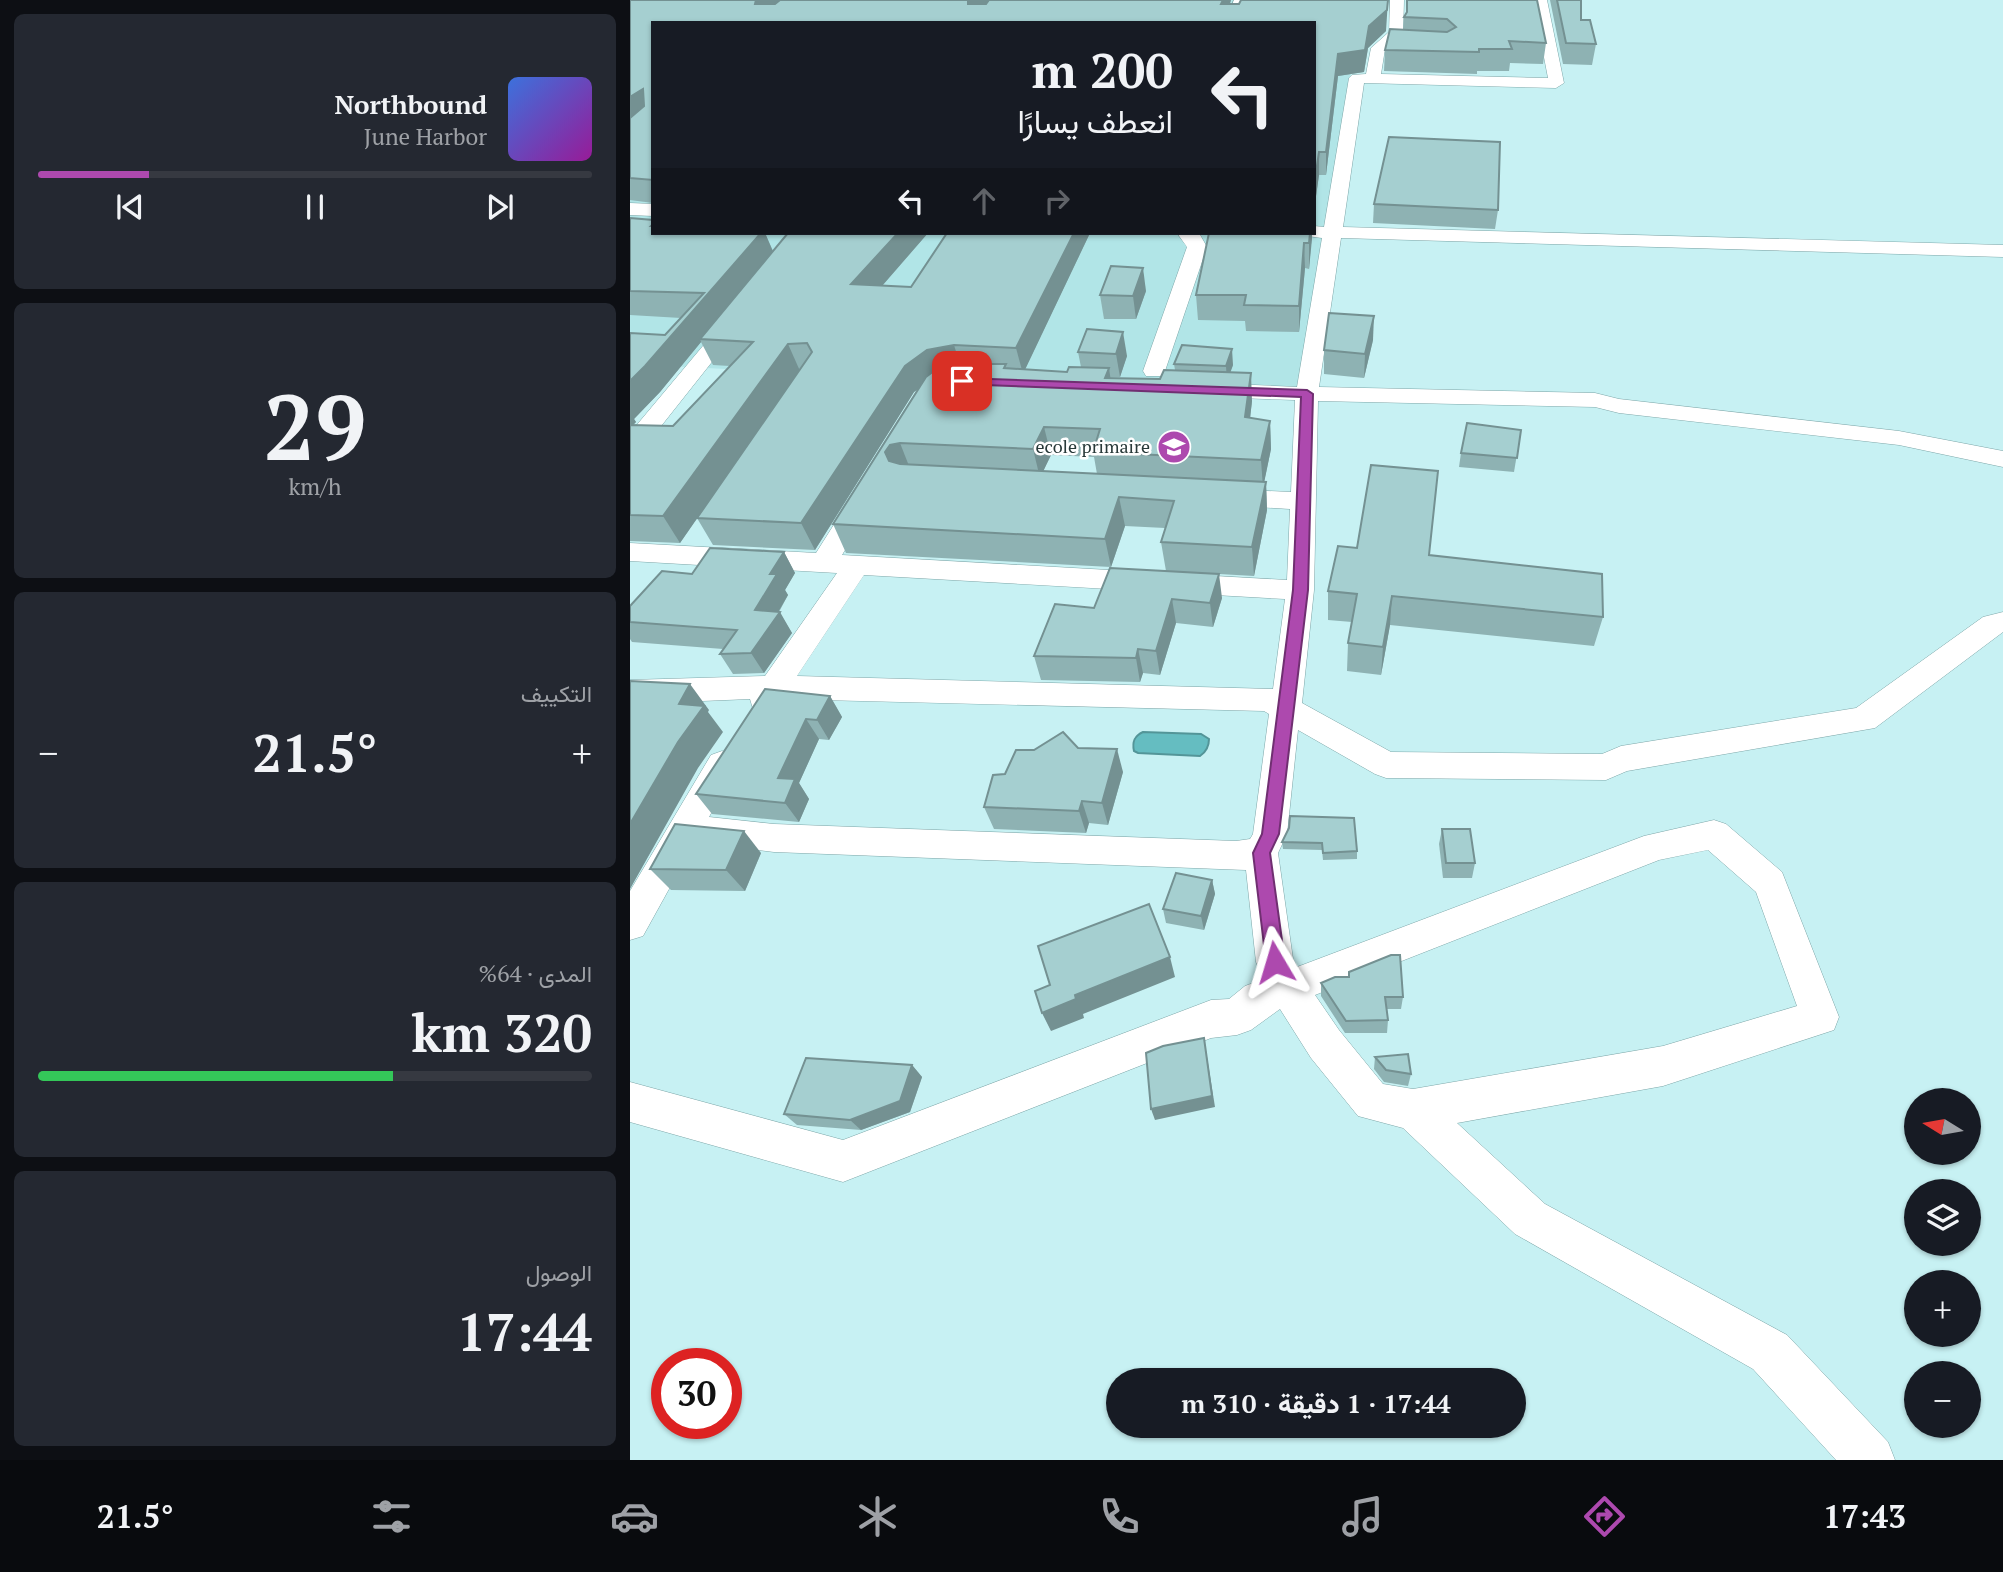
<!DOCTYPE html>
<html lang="ar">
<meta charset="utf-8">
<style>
body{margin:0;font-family:"PT Serif",Vazirmatn,serif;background:#242831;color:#f1f3f6;direction:rtl;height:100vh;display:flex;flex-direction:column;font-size:26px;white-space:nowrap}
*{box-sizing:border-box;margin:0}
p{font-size:23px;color:#9ea1a6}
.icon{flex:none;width:38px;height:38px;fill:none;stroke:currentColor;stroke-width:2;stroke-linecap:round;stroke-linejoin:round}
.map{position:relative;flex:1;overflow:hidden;direction:ltr}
.panel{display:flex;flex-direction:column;gap:14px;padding:14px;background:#0d0f14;width:630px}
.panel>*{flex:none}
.guide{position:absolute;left:21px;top:21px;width:665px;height:214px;border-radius:0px;box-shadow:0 2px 5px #0004;direction:rtl;background:#171b24;color:#f1f3f6;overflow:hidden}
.needle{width:46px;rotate:281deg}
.tools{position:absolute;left:1274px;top:1088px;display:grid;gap:14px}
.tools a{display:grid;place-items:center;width:77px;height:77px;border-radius:50%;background:#171b24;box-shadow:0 2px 5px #0004;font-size:35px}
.speed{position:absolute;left:21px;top:1348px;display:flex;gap:14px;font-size:35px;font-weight:700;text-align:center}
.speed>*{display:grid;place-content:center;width:91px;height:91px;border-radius:50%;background:#171b24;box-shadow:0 2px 5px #0004;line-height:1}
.speed .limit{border:10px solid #d22;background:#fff;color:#111}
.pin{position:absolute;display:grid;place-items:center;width:60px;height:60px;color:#fff;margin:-30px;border-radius:14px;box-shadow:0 4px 10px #0006}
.me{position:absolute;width:77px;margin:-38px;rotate:353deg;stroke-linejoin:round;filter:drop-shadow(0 0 5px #0008)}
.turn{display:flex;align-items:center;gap:24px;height:147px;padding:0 28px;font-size:32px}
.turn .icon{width:91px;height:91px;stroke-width:2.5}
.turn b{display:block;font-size:49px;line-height:60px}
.lanes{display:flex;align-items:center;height:66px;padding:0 28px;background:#0003;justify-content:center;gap:35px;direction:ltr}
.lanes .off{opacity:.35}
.big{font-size:52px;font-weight:800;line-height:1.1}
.panel .widget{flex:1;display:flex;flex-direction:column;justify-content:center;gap:10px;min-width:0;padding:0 24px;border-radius:10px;background:#242831}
.panel .dial{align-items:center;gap:0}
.dial b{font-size:91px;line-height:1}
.song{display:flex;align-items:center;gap:21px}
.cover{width:84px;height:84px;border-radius:10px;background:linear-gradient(135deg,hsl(220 70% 55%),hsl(300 70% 35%))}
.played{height:7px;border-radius:4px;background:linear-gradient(90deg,#ad49ae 20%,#363941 20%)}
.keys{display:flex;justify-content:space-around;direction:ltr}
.heat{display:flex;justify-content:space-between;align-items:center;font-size:38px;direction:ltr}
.charge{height:10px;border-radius:5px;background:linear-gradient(90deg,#34c759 64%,#363941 0)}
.trip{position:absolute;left:476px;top:1368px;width:420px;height:70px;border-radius:35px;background:#171b24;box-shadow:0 2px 5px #0004;font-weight:800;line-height:70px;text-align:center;direction:rtl}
.tabs{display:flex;height:112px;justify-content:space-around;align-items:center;background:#090b0e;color:#9ea1a6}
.tabs .icon{width:49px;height:49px}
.tabs .on{color:#ad49ae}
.tabs b{font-size:32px;color:#f1f3f6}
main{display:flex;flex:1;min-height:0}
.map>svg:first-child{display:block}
</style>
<main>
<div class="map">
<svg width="1373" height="1460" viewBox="0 0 1373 1460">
<rect width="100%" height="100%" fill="#c7f1f3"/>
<path fill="#b1e5e7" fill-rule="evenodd" d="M27 0H732L671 399 0 364V17ZM23 23H684V233H23Z"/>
<path fill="#65bdc1" stroke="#539598" stroke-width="2" d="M513 732 571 734 579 739C579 747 576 752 570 756L508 753 504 751C502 742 504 736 513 732Z"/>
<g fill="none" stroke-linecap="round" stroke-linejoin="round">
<defs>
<g id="minor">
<polygon points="604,0 618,0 608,23 594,23"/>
<path d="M760 0H774L773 33 755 49 751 74 918 78 903 0H917L934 83 926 88 734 83 713 227 1373 245V257L711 238 689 387 965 393 989 399 1269 431 1373 451V467L1269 445 989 413 965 407 688 401 684 590 672 703 761 752 972 754 991 746 1226 708 1353 617 1373 612V632L1245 728 997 771 976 780 756 778 745 774 668 730 657 834 648 853 663 959 667 967 1014 836 1084 820 1096 824 1152 872 1209 1017 1204 1030 1033 1086 827 1123 915 1204 1157 1335 1258 1442 1265 1460H1206L1123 1369 885 1234 773 1128 728 1116 681 1058 650 1009 621 1030 607 1035 581 1038 213 1182 0 1122V1082L213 1140 581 1000 599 999 615 986 634 979 626 962 616 870 144 852 65 842 13 936 0 940V891L81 755 92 751 103 755 108 764 79 817 144 824 606 841 620 839 623 834 639 714 634 711 152 699C144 711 138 714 123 709L120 699 0 704V680L135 676 207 573 0 561V543L186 553 222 496 231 494 240 496 244 502 212 555 657 580 660 509 594 505 585 503 581 497 585 491 594 489 661 492 665 400 579 397 571 395 568 390 571 385 579 383 667 387 692 238 677 236 675 233H684V226L694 227 719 78 722 75 736 74 741 48 759 32ZM234 575 655 599 643 689 167 676ZM1078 850 1126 892 1167 1006 1033 1046 783 1089 753 1084 709 1030 685 995 1029 860Z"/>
<polygon points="0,203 23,204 23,216 0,215"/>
<polygon points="547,233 569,233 577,247 535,371 532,376 516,376 513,371 557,247"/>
<polygon points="105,314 112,316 116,320 112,324 9,454 0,456 0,433 98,316"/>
</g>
</defs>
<use href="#minor" stroke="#7da6a8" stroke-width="1"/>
<use href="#minor" fill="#fff" fill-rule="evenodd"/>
</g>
<g fill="#8eb2b3" fill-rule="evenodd">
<polygon points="0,0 601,0 600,4 756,31 738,48 734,72 708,76 696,175 689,175 684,210 684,23 23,23 23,203 0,200"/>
<polygon points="777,0 907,0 916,43 913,64 880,63 879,71 847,71 847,74 754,71 755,50 773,29 774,17 776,13"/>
<polygon points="920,0 951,0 951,20 966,44 962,65 933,64"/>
<polygon points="744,204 868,210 865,229 743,223"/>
<path d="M0 218 23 233H135L143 251 158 233H298L252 286 281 287 460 233 395 369 437 372 451 367 448 352 457 329 497 356 490 377 480 378 530 379 545 370 544 364 603 365 600 372 622 401 620 418 640 421 641 449 634 482H636L637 510 624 576 536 571 531 542 535 528 495 526 481 567 216 553 203 524 287 390 284 392 185 550 83 545 67 518 50 543 0 541V333L35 335 51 318 0 315ZM71 342 83 365 100 366 43 426 3 425 6 422 4 419 30 392ZM421 455 464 457 467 474 413 471Z"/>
<polygon points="579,233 682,233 679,269 675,268 669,332 616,331 615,321 568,320 566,295"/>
<polygon points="516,291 506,319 474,319 470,295"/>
<polygon points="743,340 734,378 694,374 694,350"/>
<polygon points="891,430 884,472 829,467 831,453"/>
<polygon points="154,552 165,573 155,590 158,595 149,612 162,633 134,673 103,674 90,654 93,649 2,642 0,639 0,606 62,574"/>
<polygon points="799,555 973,617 964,646 760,625 751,675 717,671 718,643 722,622 698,620 698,591"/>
<polygon points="480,568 592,598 583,627 546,623 530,675 513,673 510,682 411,680 404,656 464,608"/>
<polygon points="200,696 212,717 199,740 189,739 169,783 179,799 169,822 82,814 66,794"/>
<polygon points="448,748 493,772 478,825 459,823 456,833 364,829 354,807 375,774 404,750"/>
<polygon points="659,828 727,851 727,859 693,860 692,850 653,849 652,842"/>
<polygon points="812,829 845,863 842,878 813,878 809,844"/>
<polygon points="131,853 115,891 41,890 20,869"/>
<polygon points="582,880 585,894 574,930 536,923 533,909"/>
<polygon points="691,983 773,997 771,1009 757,1009 758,1020 757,1033 715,1033 691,996"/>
<polygon points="745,1057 781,1074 778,1086 754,1082 744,1069"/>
<polygon points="282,1065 292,1077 280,1112 231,1130 167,1125 154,1114"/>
</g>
<g fill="#749192">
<polygon points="126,0 157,0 132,21 125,4"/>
<polygon points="338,0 360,0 342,23 337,1"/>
<polygon points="593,0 601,0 593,23 591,4"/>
<polygon points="758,0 756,31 738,48 734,72 708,76 696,175 696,152 708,54 739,26"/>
<polygon points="13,89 23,110 0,127 0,97"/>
<polygon points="689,152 689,175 684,210 684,186"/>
<polygon points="131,233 135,233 144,254 70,339 71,342 30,392 4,419 6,422 0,428 0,381"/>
<polygon points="268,233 298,233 231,310 221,284"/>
<polygon points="444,233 460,233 393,374 386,348"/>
<polygon points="680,233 682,233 682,239 679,269 679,243"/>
<polygon points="674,243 675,268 669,332 669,306"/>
<polygon points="513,268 516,291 506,319 503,296"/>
<polygon points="744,316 743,340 734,378 735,354"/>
<polygon points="493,332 497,356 490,377 486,354"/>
<polygon points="158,344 170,371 50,543 33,516"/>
<polygon points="324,345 332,371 305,376 284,392 185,550 171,523 275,366 297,350"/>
<polygon points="602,349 603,365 597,382 596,366"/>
<polygon points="479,368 483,396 475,378"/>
<polygon points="621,373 622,401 617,445 615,417"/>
<polygon points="640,421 641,449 633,488 631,460"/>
<polygon points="414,427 421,455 410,478 403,449"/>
<polygon points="270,443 281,471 266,481 255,452 260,445"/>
<polygon points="636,482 637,510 624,576 622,547"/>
<polygon points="489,497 495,526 481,567 475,539"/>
<polygon points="154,552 165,573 155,590 158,595 140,626 150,612 162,633 134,673 121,653 125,610 140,574"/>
<polygon points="589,574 592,598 583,627 580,603"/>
<polygon points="762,596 760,625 751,675 753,647"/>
<polygon points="542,599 546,623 530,675 526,651"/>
<polygon points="508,649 513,673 510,682 506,658"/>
<polygon points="60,684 79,710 78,712 93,732 68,768 0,889 0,824 49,704"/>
<polygon points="200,696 212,717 199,740 187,720"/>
<polygon points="176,719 189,739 169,783 179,799 169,822 155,803 148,778"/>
<polygon points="487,749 493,772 478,825 472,803"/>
<polygon points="452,801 459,823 456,833 449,811"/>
<polygon points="114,831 131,853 115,891 96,870"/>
<polygon points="582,880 585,894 574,930 571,916"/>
<polygon points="540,957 545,977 453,1014 454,1018 421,1031 412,1013 445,995"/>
<polygon points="574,1038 585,1107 525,1120 521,1109"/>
<polygon points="282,1065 292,1077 280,1112 231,1130 220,1120"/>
</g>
<g fill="#a5cfd0" stroke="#749192" stroke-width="2">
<polygon points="0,0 126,0 125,4 145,4 150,0 338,0 338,4 356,4 359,0 593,0 591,4 609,4 611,0 758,0 757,10 739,26 735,50 708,54 696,152 689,152 684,186 684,23 23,23 23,180 0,178 0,118 14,106 13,89 0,97"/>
<polygon points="777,0 907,0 916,43 879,41 882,49 849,49 849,52 755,50 760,29 817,32 826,27 817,19 774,17 777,12"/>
<polygon points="927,0 951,0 951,20 960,20 966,44 936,43"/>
<polygon points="759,137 870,142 868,210 744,204"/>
<polygon points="0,218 23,220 23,224 21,226 23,226 23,233 131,233 15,366 0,381 0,333 35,335 74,293 0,291"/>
<polygon points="158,233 268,233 221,284 281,287 317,233 444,233 386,348 324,345 297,350 275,366 171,523 67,518 182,352 177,343 158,344 33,516 0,515 0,425 43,426 123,342 70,339"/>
<polygon points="579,233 680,233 679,243 674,243 669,306 614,305 616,295 566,295"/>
<polygon points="481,266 513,268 503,296 470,295"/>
<polygon points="699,313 744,316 735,354 694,350"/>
<polygon points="457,329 493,332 486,354 448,352"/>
<polygon points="552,345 602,349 596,366 544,364"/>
<polygon points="313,364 376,364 374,368 437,372 439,367 479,368 475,378 530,379 534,370 621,373 615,417 640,421 631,460 463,452 470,429 414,427 403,449 270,443 260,445 255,452 259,461 270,464 636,482 622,547 531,542 544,501 489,497 475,539 203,524 296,377"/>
<polygon points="837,423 891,430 887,458 831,453"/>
<polygon points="741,465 808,471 799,555 972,574 973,617 762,596 753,647 718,643 727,594 698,591 708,546 727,548"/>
<polygon points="80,548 154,552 140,574 147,574 125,610 150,612 121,653 90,654 107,630 0,622 0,606 32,571 62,574"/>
<polygon points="480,568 589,574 580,603 542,599 526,651 508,649 506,658 404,656 425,604 464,608"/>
<polygon points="0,681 60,684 49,704 74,706 48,742 0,824"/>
<polygon points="135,689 200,696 187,720 176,719 148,778 165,779 155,803 66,794"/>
<polygon points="433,732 448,748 487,749 472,803 452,801 449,811 354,807 363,775 375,774 386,750 404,750"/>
<polygon points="660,816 724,818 727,851 693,853 692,843 652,842 659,828"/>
<polygon points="45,824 114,831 96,870 20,869"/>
<polygon points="812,829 840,829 845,863 816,863"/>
<polygon points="546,873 582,880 571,916 533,909"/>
<polygon points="519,904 540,957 445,995 446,999 412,1013 405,991 420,985 408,946"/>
<polygon points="761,955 770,955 773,997 755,997 758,1020 716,1021 691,983 705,977 719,977 719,972"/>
<polygon points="574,1038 582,1096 521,1109 516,1053 533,1046"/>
<polygon points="778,1054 781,1074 756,1070 745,1057"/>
<polygon points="176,1058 282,1065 270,1101 220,1120 154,1114"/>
</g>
<polygon fill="#ad49ae" stroke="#702f71" stroke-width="2" points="332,378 677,390 683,394 678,590 649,834 640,853 655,962 652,968 645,970 639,968 636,962 623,853 632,834 663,590 671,397 328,384 327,381"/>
<defs>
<symbol id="school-disc" viewBox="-11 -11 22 22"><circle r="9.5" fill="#ad49ae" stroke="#fff"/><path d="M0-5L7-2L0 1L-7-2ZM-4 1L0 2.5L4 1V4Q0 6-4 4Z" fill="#fff"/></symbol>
</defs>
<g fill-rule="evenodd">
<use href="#school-disc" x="525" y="428" width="38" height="38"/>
</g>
<g text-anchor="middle" stroke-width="5" stroke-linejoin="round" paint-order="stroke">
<g font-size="18" fill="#283939" stroke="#fff" text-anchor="end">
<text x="520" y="453">ecole primaire</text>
</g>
</g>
</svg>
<div class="tools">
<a><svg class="needle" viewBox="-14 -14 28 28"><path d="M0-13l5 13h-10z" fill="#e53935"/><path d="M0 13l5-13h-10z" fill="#9ea1a6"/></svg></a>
<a><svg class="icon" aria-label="layers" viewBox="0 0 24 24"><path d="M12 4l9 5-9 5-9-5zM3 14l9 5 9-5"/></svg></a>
<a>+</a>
<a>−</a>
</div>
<div class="speed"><div class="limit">30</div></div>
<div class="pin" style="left:332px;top:381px;background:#d93025"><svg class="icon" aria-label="arrive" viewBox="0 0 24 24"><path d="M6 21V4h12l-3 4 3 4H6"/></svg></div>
<svg class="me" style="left:645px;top:962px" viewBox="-20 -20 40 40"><path d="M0-17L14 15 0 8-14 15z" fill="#ad49ae" stroke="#fff" stroke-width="4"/></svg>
<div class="trip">17:44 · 1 دقيقة · 310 m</div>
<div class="guide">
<div class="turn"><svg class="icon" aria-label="left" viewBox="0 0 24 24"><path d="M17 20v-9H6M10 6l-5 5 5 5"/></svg><div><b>200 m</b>انعطف يسارًا</div></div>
<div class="lanes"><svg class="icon" aria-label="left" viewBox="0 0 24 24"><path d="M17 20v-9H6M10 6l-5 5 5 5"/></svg><svg class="icon off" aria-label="ahead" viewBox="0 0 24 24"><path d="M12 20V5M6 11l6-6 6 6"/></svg><svg class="icon off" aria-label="right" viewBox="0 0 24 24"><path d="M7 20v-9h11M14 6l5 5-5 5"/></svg></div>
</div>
</div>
<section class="panel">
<div class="widget">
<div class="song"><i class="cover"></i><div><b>Northbound</b><p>June Harbor</p></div></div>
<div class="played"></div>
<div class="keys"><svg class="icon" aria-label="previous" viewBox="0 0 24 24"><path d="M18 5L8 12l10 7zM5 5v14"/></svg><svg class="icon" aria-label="pause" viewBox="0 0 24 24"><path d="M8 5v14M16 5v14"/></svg><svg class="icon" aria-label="next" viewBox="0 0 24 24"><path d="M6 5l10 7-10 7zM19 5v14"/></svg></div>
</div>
<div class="widget dial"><b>29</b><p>km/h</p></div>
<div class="widget"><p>التكييف</p>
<div class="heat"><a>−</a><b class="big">21.5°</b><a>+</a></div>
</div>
<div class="widget"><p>المدى · 64%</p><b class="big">320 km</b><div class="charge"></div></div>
<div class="widget"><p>الوصول</p><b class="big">17:44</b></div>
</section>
</main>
<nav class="tabs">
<b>17:43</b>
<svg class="icon on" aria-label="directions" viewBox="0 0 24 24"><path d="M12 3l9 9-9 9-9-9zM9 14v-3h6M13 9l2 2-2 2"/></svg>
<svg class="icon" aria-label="music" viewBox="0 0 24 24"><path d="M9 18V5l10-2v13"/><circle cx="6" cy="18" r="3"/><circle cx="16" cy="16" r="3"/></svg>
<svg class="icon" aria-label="phone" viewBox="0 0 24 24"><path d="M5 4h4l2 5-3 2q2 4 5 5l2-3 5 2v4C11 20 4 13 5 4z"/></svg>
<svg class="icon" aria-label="climate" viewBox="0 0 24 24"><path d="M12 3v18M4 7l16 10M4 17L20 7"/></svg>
<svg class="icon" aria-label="car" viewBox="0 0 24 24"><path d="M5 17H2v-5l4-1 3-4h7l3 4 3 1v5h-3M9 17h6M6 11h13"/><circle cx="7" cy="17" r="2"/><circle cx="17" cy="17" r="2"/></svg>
<svg class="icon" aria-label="filters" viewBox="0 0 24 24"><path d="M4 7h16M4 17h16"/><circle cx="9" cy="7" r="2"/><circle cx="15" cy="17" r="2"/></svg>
<b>21.5°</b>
</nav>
